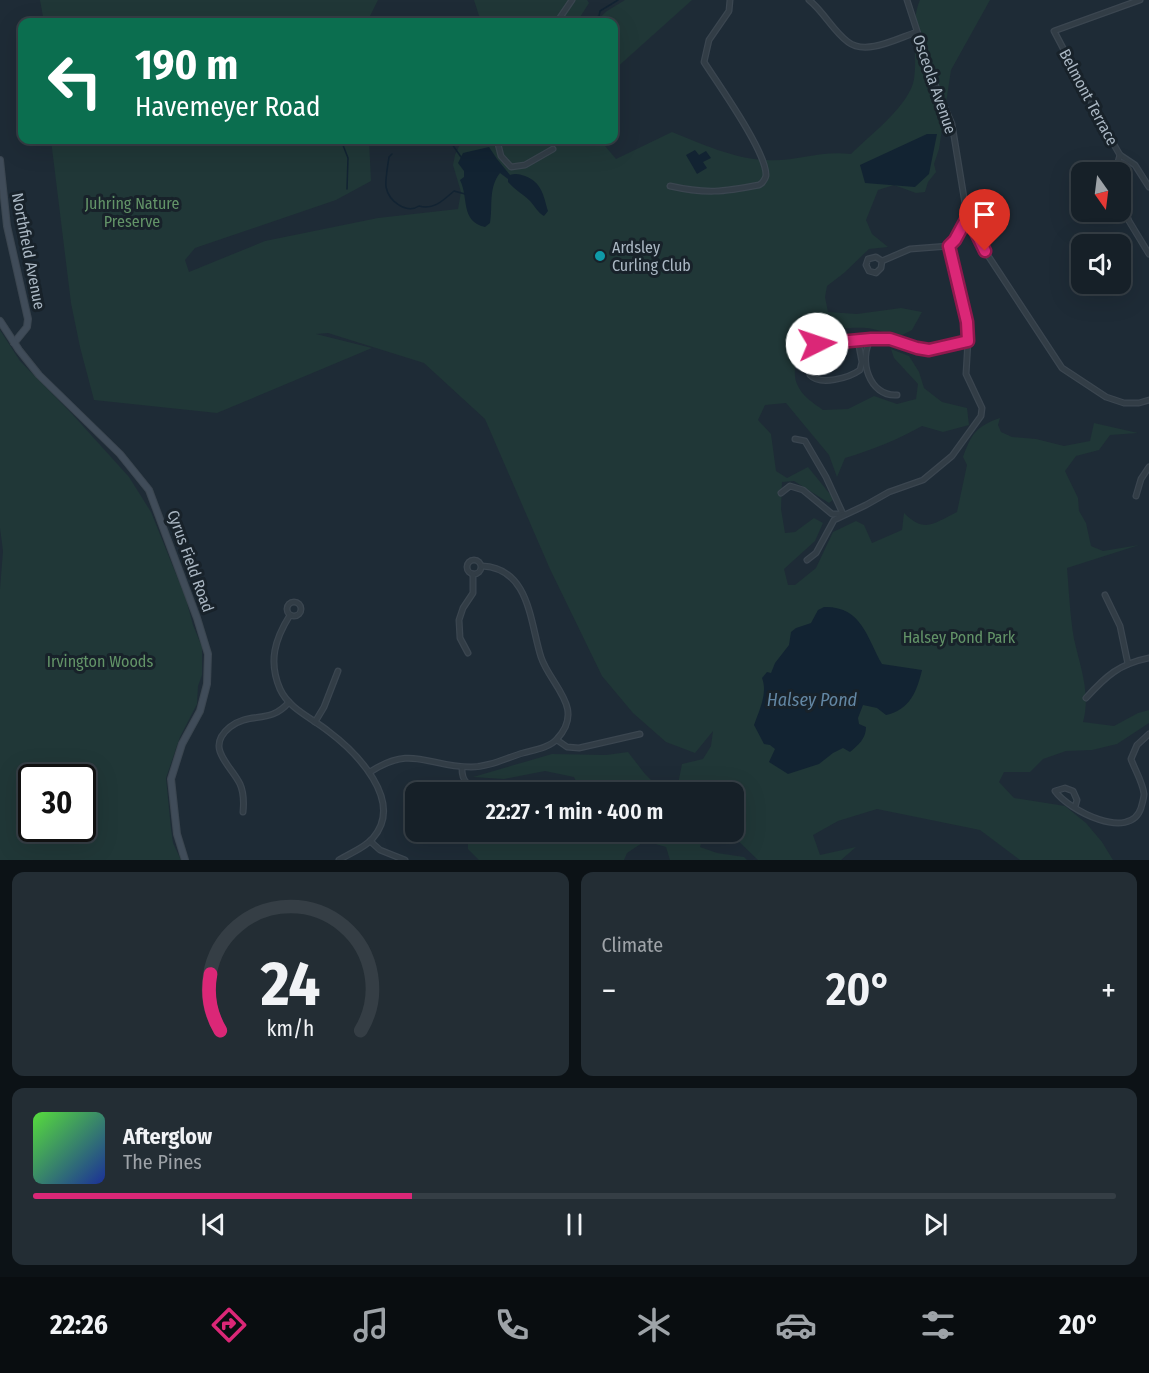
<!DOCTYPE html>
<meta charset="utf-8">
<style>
body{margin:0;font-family:"Fira Sans Condensed",sans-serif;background:#232d34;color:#f1f3f6;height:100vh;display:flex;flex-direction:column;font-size:22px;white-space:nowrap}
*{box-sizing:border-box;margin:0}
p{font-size:20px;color:#9ea3a8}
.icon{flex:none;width:33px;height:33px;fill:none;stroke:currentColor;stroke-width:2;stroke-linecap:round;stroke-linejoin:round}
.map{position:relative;height:860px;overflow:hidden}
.details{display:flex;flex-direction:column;gap:12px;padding:12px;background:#0c1216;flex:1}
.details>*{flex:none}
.top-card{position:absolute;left:18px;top:18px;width:600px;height:126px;border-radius:12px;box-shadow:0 6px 24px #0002,0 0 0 2px #353e45;background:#0b6e4f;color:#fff;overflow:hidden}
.needle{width:39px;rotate:166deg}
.tools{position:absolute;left:1071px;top:162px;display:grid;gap:12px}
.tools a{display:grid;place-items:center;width:60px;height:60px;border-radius:12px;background:#162028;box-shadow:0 6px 24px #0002,0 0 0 2px #353e45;font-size:30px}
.speed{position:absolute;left:18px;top:764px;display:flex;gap:12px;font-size:30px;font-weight:700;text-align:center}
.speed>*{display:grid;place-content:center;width:78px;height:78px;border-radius:50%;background:#162028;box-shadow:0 6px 24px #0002,0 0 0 2px #353e45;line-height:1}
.speed .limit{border:3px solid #111;border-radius:9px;background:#fff;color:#111}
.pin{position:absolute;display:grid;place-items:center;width:51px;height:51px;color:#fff;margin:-62px -26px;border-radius:50% 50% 50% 0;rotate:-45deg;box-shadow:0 0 6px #0007}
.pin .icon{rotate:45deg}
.me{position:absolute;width:66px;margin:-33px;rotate:86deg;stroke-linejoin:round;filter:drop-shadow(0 0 4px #0008)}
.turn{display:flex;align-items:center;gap:21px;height:126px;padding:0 18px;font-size:27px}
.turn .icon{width:78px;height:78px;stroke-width:2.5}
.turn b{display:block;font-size:42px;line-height:51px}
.big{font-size:45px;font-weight:600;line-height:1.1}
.details .tile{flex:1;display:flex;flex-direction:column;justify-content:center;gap:9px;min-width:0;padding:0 21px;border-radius:12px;background:#232d34}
.details .dial{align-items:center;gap:0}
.dial svg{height:156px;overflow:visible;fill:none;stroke:#353e45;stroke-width:7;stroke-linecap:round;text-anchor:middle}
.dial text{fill:#f1f3f6;stroke:none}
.song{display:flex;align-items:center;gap:18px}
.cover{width:72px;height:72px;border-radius:9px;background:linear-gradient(135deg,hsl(110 70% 55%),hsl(230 70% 35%))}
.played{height:6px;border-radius:3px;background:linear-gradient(90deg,#db2777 35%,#353e45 35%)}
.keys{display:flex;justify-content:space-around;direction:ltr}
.heat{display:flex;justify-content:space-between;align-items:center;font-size:33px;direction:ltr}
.details .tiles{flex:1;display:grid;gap:12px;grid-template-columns:1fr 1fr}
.tile:last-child{grid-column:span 2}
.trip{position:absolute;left:405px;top:782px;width:339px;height:60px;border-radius:12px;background:#162028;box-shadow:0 6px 24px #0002,0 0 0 2px #353e45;font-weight:600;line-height:60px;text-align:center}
.dock{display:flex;height:96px;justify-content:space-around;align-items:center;background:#090d10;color:#9ea3a8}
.dock .icon{width:42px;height:42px}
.dock .active{color:#db2777}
.dock b{font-size:27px;color:#f1f3f6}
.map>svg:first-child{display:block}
</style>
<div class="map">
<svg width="1149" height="860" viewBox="0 0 1149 860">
<rect width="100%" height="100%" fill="#1e2b36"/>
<g fill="#203737" fill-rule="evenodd">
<polygon points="40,0 378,0 367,22 44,22"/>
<polygon points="474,0 587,0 589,3 577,22 481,22"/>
<polygon points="625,0 692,0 614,70 614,22 595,22 607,11"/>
<path d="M920 0H990L951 70 939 149 934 164 936 172 928 182 925 192 916 193 894 185 878 190 866 220 872 234 888 247 869 249 844 273 827 286 825 297 828 312 857 314 901 308 922 312 912 330 898 337C888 334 877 329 867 328 851 327 830 329 815 335 801 341 790 370 797 384 802 396 813 403 823 410L848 409 874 396 897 404 916 399 918 384 894 358 891 349 909 356 919 372 924 388 942 402 967 408 969 425 943 432 922 426C897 440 872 450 845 458L837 477 829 455 786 403 765 405 758 420 771 434 776 471 787 478 808 467 834 499 829 503 794 481 782 482 781 509 785 533 795 532 814 518 823 523 815 541 784 569 788 585H795L816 568 833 532 856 521 864 525 872 543 902 530 904 513C925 534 934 523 957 512L967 465 963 457C971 435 976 426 1000 418L998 425 1001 432 1012 437 1036 439 1064 446 1090 441 1094 423 1138 433 1110 435 1099 450 1076 456 1065 471 1078 498 1079 511 1086 523 1091 546 1103 551 1139 545 1067 568C1069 591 1070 616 1074 639 1080 666 1091 694 1083 722L1114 726 1138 713 1149 710V723L1117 744 1092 750 1066 751 1043 759 1030 772H1004L999 782 1014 798 1065 806 1086 823 1102 842 1113 860H1020L980 830 877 809 838 821 813 835 820 855 856 847 841 860H758L731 834 710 831H734V792H664L678 784 682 764 703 759 711 746 713 731 695 753 666 742 633 713 602 676 550 569 485 419 424 363 328 333 316 334 372 348 217 413 94 400 80 347 71 303 51 140H369L371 181 336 200 195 248 185 260 189 272 265 241 378 218 458 209 461 192 453 165 455 155 462 140H600L616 159 672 132C702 144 734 159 767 160 795 162 820 150 851 154 869 136 910 105 914 79 918 53 909 26 920 0Z"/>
<path d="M0 330 20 361 73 415 129 477 151 512 186 599 193 625 202 647V675L198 686 197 704 180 737 166 778 171 829 173 843 181 860H0V589L3 551 0 528ZM32 777H82V828H32Z"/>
<polygon points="628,752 645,774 663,792 581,792 574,777 545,771 504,779 473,777 552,754 606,755"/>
<polygon points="503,831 522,833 549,831 587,842 617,836 623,831 705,831 700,847 717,853 744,857 747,860 670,860 666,847 645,841 627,853 624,860 479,860 468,849 468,838 493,841"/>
</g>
<g fill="#122332">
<polygon points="927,134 937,134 929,174 915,187 865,183 860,165"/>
<path d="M489 147 497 159 510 175C516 173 519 174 525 176 542 183 543 194 548 211L544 216C537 212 535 206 530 201 523 194 516 191 508 182V179L500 173C488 188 493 207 490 223L485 227C460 221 469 198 460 180L464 177V171L458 163 463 153Z"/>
<polygon points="695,150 699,155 706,151 711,158 703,162 707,168 697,174 686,155"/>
<path d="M824 607C862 606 867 638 882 664L922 670C917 691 910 710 886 715L877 708 863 705 858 718 859 724 866 727C866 739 858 745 850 752L843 748 833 753 819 764 788 774 769 762 775 749 770 745 764 744 754 725C759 711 768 693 762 678L767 672 771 673 775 663 789 645 791 632 796 628 811 623 818 610Z"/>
</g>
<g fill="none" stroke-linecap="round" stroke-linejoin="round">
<g stroke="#122332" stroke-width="1.5">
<polyline points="591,21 599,16 600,11 618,0"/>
<polyline points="341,140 348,158 347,189"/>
<polyline points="454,140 452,144 461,157"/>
<path d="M392 154 389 157C388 164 385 181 386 187 389 202 407 214 419 206 435 210 443 200 454 191L465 194"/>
</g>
<defs>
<g id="street">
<path d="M809 0C824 12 833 31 848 42 866 56 898 38 917 32"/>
<polyline points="907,0 932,77 952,124 967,216 985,251 1062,368 1106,397 1124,403 1139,403 1149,400"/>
<polyline points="1140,0 1054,31 1113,143 1120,155 1135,165 1149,187"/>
<polyline points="557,22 572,0"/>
<polyline points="497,140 501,156 511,167 525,165 553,149"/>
<polyline points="1115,172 1120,155"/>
<path d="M670 186C706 194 723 192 759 185L762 183C764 180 766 178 766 175 766 151 718 84 704 62L709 40 729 11 730 0"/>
<polyline points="1120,198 1129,221 1149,254"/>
<polyline points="882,261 876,257 868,259 866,265 869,271 876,273 881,268 882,261 910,249 949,246"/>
<path d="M871 339C858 359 869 397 897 395"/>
<path d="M858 341 862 362 860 370C849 378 820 386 810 375L807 356 809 346 817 344Z"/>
<polyline points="858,341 890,339 917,348 929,350 968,341"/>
<polyline points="795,439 805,441 826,477 843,514"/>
<polyline points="781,493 790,486 803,490 832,514 843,514"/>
<polyline points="1136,496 1141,479 1149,467"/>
<circle cx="474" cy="567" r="7"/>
<polyline points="807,560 816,553 834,520 866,505 889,492 923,480 952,456 981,416 982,408 966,374 968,341 967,322 949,246 955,240 967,216"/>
<polyline points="1105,595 1120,626 1128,664"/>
<circle cx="294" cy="609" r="7"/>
<path d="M290 615C275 639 268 661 280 689 289 709 312 718 328 731 356 752 405 801 373 838 365 848 350 853 339 860"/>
<polyline points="468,653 460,638 459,620 463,608 473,593 473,574"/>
<path d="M1086 698C1106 676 1119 664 1149 658"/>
<polyline points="315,722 324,707 338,671"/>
<polyline points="557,740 567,747 579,748 640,734"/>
<path d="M462 767C461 790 478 786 494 792"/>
<path d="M370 772C413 744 427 767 471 767 489 767 506 758 523 753 534 750 549 748 557 739 586 708 550 685 541 657 530 623 530 568 482 566"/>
<path d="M1075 807 1077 800 1073 791 1065 788 1055 791C1068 810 1130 842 1141 808 1142 804 1144 798 1144 794 1143 783 1135 770 1131 759L1137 745 1149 734"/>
<path d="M243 812C244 802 244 793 240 784 231 765 204 748 230 727 250 711 270 725 289 702"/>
<polyline points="370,841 380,850 405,860"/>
</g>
<g id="secondary">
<polyline points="0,160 7,226 28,319 27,327 14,343"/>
<polyline points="0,321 19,350 39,375 120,454 149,490 197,618 208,654 207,684 200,711 182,744 171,779 177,834 185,860"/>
</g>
</defs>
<use href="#street" stroke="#3b4650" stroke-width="7"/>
<use href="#secondary" stroke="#3b4650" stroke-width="8"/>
<use href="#street" stroke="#323d46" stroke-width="4.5"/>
<use href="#secondary" stroke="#404c59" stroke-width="6"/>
</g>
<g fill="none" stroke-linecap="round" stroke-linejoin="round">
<defs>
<polyline id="route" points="817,344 871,339 890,339 917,348 929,350 968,341 967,322 949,246 955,240 968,216 985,251"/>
</defs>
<use href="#route" stroke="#8e194d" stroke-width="15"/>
<use href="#route" stroke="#db2777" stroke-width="10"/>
</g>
<circle fill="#0f9aa8" stroke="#18222a" stroke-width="2" cx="600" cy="256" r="6"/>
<g text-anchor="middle" stroke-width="6" stroke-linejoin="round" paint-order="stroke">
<g font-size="16" fill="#abb8c4" stroke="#18222a">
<text transform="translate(935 84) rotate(71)" y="6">Osceola Avenue</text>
<text transform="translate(1089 97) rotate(62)" y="6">Belmont Terrace</text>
<text transform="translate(29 251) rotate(79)" y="6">Northfield Avenue</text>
<text transform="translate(191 561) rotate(70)" y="6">Cyrus Field Road</text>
</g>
<g font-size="16" fill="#639468" stroke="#18222a">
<text x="132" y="209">Juhring Nature<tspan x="132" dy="18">Preserve</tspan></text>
<text x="959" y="643">Halsey Pond Park</text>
<text x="100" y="667">Irvington Woods</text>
</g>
<g font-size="16" fill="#abb8c4" stroke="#18222a" text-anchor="start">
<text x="612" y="253">Ardsley<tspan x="612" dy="18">Curling Club</tspan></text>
</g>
<g font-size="18" font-style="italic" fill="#6387a4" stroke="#18222a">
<text x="812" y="706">Halsey Pond</text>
</g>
</g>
</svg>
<div class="tools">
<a><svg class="needle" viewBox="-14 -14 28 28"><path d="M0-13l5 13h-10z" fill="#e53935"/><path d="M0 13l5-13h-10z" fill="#9ea3a8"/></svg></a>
<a><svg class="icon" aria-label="sound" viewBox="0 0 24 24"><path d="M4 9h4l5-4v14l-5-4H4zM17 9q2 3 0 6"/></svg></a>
</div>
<div class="speed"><div class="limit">30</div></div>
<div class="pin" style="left:985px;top:251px;background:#d93025"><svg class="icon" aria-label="arrive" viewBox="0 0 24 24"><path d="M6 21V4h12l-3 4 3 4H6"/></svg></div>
<svg class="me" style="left:817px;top:344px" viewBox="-20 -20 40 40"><circle r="19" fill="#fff"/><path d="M0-13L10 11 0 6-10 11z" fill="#db2777"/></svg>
<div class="trip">22:27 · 1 min · 400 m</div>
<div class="top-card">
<div class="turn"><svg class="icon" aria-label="left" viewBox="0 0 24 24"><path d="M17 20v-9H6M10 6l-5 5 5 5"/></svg><div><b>190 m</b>Havemeyer Road</div></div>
</div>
</div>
<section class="details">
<div class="tiles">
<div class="tile dial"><svg viewBox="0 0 100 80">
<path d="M14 69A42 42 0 1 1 86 69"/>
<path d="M14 69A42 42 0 0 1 9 40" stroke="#db2777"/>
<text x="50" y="56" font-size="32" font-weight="700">24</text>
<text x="50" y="72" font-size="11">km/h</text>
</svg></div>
<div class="tile"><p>Climate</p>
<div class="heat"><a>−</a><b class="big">20°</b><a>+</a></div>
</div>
<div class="tile">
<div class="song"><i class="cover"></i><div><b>Afterglow</b><p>The Pines</p></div></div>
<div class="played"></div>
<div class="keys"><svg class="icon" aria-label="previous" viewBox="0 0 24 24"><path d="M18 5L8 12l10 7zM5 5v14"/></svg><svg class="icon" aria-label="pause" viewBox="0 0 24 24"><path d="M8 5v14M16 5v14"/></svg><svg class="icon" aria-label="next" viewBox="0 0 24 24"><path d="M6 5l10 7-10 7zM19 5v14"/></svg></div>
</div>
</div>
</section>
<nav class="dock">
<b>22:26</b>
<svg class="icon active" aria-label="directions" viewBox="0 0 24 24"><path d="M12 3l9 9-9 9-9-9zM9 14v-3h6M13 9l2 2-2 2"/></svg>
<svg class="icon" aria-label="music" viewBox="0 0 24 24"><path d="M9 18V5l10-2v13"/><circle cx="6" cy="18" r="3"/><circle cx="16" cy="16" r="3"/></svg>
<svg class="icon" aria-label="phone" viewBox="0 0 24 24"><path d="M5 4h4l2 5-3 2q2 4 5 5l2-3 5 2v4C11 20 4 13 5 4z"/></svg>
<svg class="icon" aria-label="climate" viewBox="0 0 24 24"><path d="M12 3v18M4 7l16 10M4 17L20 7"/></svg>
<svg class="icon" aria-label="car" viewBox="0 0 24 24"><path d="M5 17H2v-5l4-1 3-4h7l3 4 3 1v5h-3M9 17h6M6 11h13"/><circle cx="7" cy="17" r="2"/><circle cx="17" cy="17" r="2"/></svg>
<svg class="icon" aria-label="filters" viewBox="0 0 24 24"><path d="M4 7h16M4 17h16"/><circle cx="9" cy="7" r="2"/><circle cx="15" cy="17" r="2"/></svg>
<b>20°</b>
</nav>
